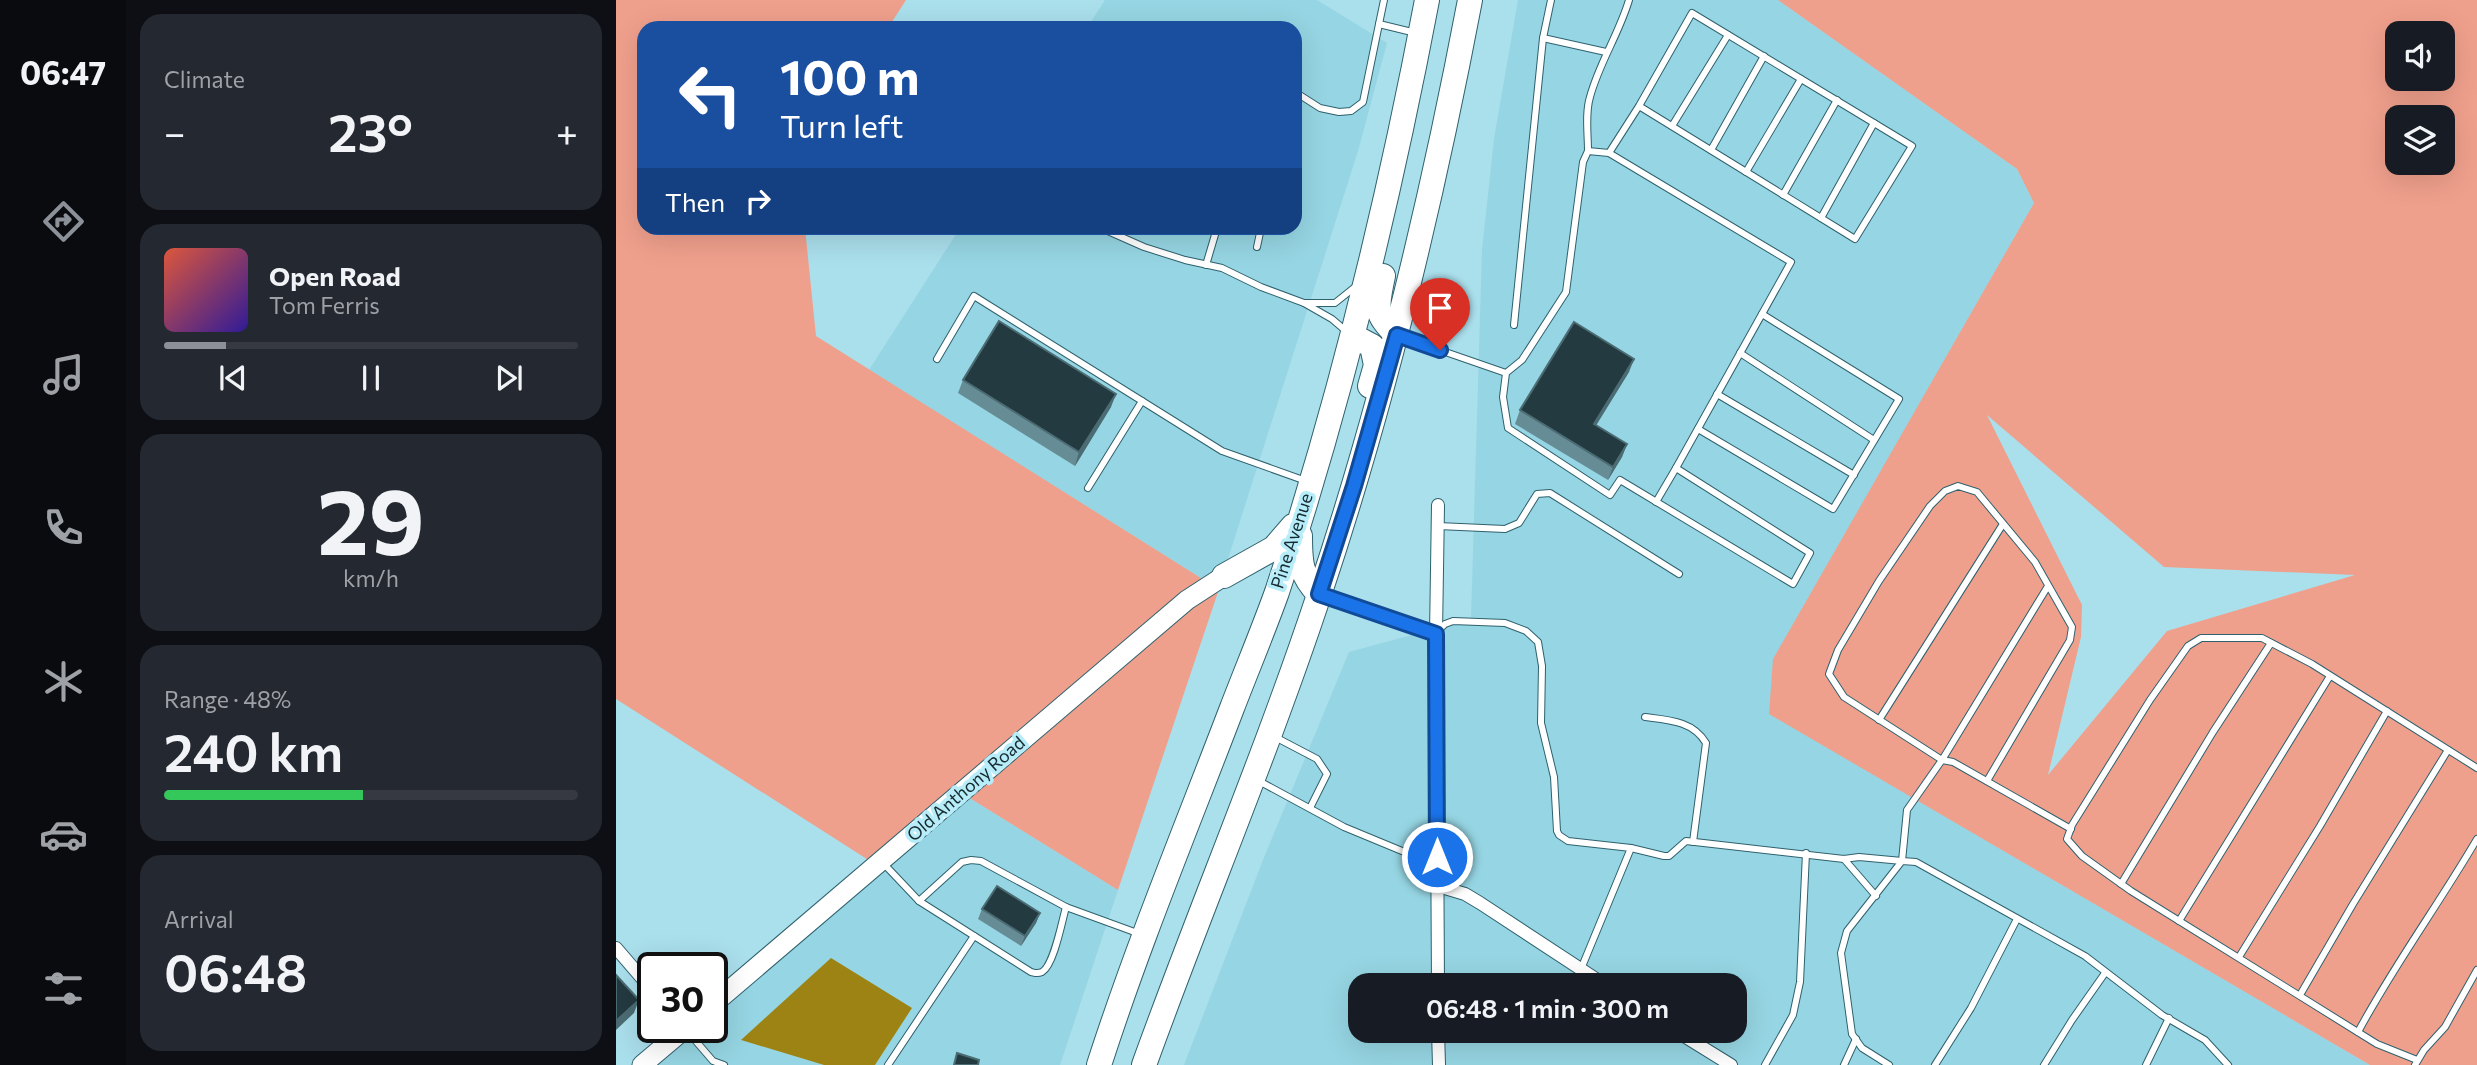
<!DOCTYPE html>
<meta charset="utf-8">
<style>
body{margin:0;font-family:Commissioner,sans-serif;background:#242831;color:#f1f3f6;height:100vh;display:flex;flex-direction:column;font-size:26px;white-space:nowrap}
*{box-sizing:border-box;margin:0}
p{font-size:23px;color:#9ea1a6}
.icon{flex:none;width:38px;height:38px;fill:none;stroke:currentColor;stroke-width:2;stroke-linecap:round;stroke-linejoin:round}
.map{position:relative;flex:1;overflow:hidden}
.sheet{display:flex;flex-direction:column;gap:14px;padding:14px;background:#0d0f14;width:490px}
.sheet>*{flex:none}
.top-card{position:absolute;left:21px;top:21px;width:665px;height:214px;border-radius:21px;box-shadow:0 7px 28px #0002;background:#1a4fa0;color:#fff;overflow:hidden}
.controls{position:absolute;left:1769px;top:21px;display:grid;gap:14px}
.controls a{display:grid;place-items:center;width:70px;height:70px;border-radius:14px;background:#171b24;box-shadow:0 7px 28px #0002;font-size:35px}
.speed{position:absolute;left:21px;top:952px;display:flex;gap:14px;font-size:35px;font-weight:700;text-align:center}
.speed>*{display:grid;place-content:center;width:91px;height:91px;border-radius:50%;background:#171b24;box-shadow:0 7px 28px #0002;line-height:1}
.speed .limit{border:4px solid #111;border-radius:10px;background:#fff;color:#111}
.pin{position:absolute;display:grid;place-items:center;width:60px;height:60px;color:#fff;margin:-72px -30px;border-radius:50% 50% 50% 0;rotate:-45deg;box-shadow:0 0 7px #0007}
.pin .icon{rotate:45deg}
.me{position:absolute;width:77px;margin:-38px;rotate:0deg;stroke-linejoin:round;filter:drop-shadow(0 0 5px #0008)}
.turn{display:flex;align-items:center;gap:24px;height:147px;padding:0 28px;font-size:32px}
.turn .icon{width:91px;height:91px;stroke-width:2.5}
.turn b{display:block;font-size:49px;line-height:60px}
.then{display:flex;align-items:center;height:66px;padding:0 28px;background:#0003;gap:14px;font-size:26px}
.big{font-size:52px;font-weight:600;line-height:1.1}
.sheet .tile{flex:1;display:flex;flex-direction:column;justify-content:center;gap:10px;min-width:0;padding:0 24px;border-radius:21px;background:#242831}
.sheet .dial{align-items:center;gap:0}
.dial b{font-size:91px;line-height:1}
.song{display:flex;align-items:center;gap:21px}
.cover{width:84px;height:84px;border-radius:10px;background:linear-gradient(135deg,hsl(10 70% 55%),hsl(250 70% 35%))}
.played{height:7px;border-radius:4px;background:linear-gradient(90deg,#8c9099 15%,#363941 15%)}
.keys{display:flex;justify-content:space-around;direction:ltr}
.heat{display:flex;justify-content:space-between;align-items:center;font-size:38px;direction:ltr}
.charge{height:10px;border-radius:5px;background:linear-gradient(90deg,#34c759 48%,#363941 0)}
.trip{position:absolute;left:732px;top:973px;width:399px;height:70px;border-radius:21px;background:#171b24;box-shadow:0 7px 28px #0002;font-weight:600;line-height:70px;text-align:center}
main{display:flex;flex:1;min-height:0}
.tabs{display:flex;flex-direction:column;width:126px;justify-content:space-around;align-items:center;background:#090b0e;color:#9ea1a6}
.tabs .icon{width:49px;height:49px}
.tabs .on{color:#8c9099}
.tabs b{font-size:32px;color:#f1f3f6}
.map>svg:first-child{display:block}
</style>
<main>
<nav class="tabs">
<b>06:47</b>
<svg class="icon on" aria-label="directions" viewBox="0 0 24 24"><path d="M12 3l9 9-9 9-9-9zM9 14v-3h6M13 9l2 2-2 2"/></svg>
<svg class="icon" aria-label="music" viewBox="0 0 24 24"><path d="M9 18V5l10-2v13"/><circle cx="6" cy="18" r="3"/><circle cx="16" cy="16" r="3"/></svg>
<svg class="icon" aria-label="phone" viewBox="0 0 24 24"><path d="M5 4h4l2 5-3 2q2 4 5 5l2-3 5 2v4C11 20 4 13 5 4z"/></svg>
<svg class="icon" aria-label="climate" viewBox="0 0 24 24"><path d="M12 3v18M4 7l16 10M4 17L20 7"/></svg>
<svg class="icon" aria-label="car" viewBox="0 0 24 24"><path d="M5 17H2v-5l4-1 3-4h7l3 4 3 1v5h-3M9 17h6M6 11h13"/><circle cx="7" cy="17" r="2"/><circle cx="17" cy="17" r="2"/></svg>
<svg class="icon" aria-label="filters" viewBox="0 0 24 24"><path d="M4 7h16M4 17h16"/><circle cx="9" cy="7" r="2"/><circle cx="15" cy="17" r="2"/></svg>
</nav>
<section class="sheet">
<div class="tile"><p>Climate</p>
<div class="heat"><a>−</a><b class="big">23°</b><a>+</a></div>
</div>
<div class="tile">
<div class="song"><i class="cover"></i><div><b>Open Road</b><p>Tom Ferris</p></div></div>
<div class="played"></div>
<div class="keys"><svg class="icon" aria-label="previous" viewBox="0 0 24 24"><path d="M18 5L8 12l10 7zM5 5v14"/></svg><svg class="icon" aria-label="pause" viewBox="0 0 24 24"><path d="M8 5v14M16 5v14"/></svg><svg class="icon" aria-label="next" viewBox="0 0 24 24"><path d="M6 5l10 7-10 7zM19 5v14"/></svg></div>
</div>
<div class="tile dial"><b>29</b><p>km/h</p></div>
<div class="tile"><p>Range · 48%</p><b class="big">240 km</b><div class="charge"></div></div>
<div class="tile"><p>Arrival</p><b class="big">06:48</b></div>
</section>
<div class="map">
<svg width="1861" height="1065" viewBox="0 0 1861 1065">
<rect width="100%" height="100%" fill="#aadfec"/>
<g fill="#96d5e3" fill-rule="evenodd">
<polygon points="489,0 701,0 771,43 742,151 610,565 588,580 253,370 344,228 679,228 679,28 471,28"/>
<path d="M902 0H1162L1401 169 1418 203 1158 659 1154 714 1754 1065H568L647 860 733 652 855 619 866 250 878 139ZM744 985H1118V1031H744Z"/>
<polygon points="352,797 502,890 444,1065 259,1065 296,1008 125,1040 208,1065 38,1065 83,1027 96,1027 96,1015"/>
</g>
<g fill="#efa08c" fill-rule="evenodd">
<polygon points="0,0 290,0 272,28 28,28 28,228 189,228 200,336 588,580 254,861 0,699"/>
<path d="M1162 0H1861V1065H1754L1153 714 1157 659 1418 203 1401 169ZM1782 33H1827V79H1782ZM1782 117H1827V163H1782ZM1371 415 1548 567 1739 575 1551 631 1432 775 1465 637 1466 605Z"/>
<polygon points="603,589 502,890 352,797 575,607"/>
</g>
<polygon fill="#9d8313" points="215,958 296,1008 259,1065 208,1065 125,1040"/>
<g fill="none" stroke-linecap="round" stroke-linejoin="round">
<defs>
<g id="lane">
<polyline points="768,0 763,24 800,33"/>
<polyline points="927,38 990,52"/>
<polyline points="679,92 704,108 723,112 735,111 747,102 763,24"/>
<polyline points="1056,126 1112,35"/>
<polyline points="1095,150 1148,56"/>
<path d="M972 151C972 134 969 113 974 97 983 63 1003 34 1013 0"/>
<polyline points="993,153 1023,106 1076,13 1296,146 1239,239 1023,106"/>
<polyline points="1130,172 1185,79"/>
<polyline points="1167,195 1221,100"/>
<polyline points="1205,218 1258,123"/>
<polyline points="485,228 528,247 569,260 606,268 645,287 688,303"/>
<polyline points="641,247 645,228"/>
<polyline points="590,265 601,228"/>
<polyline points="898,325 927,38 935,0"/>
<polyline points="730,331 716,319 688,303 719,303 739,287"/>
<polyline points="786,337 890,373 887,397 892,428 994,495 1004,480 1177,584 1194,553 1060,468 1175,262 993,153 972,151 967,162 950,292 906,360 890,373"/>
<polyline points="1124,353 1258,440"/>
<polyline points="321,359 358,296 606,451 690,481"/>
<polyline points="1101,394 1238,475"/>
<polyline points="1082,429 1217,509 1283,399 1146,314"/>
<polyline points="472,488 526,401"/>
<polyline points="1040,502 1060,468"/>
<polyline points="822,526 889,529 903,523 921,494 934,493 1063,574"/>
<polyline points="821,632 829,624 837,621 889,623 910,631 922,642 926,666 925,723 938,777 941,831 943,835 952,841 1015,848 1048,856 1053,856 1070,841 1228,859 1243,857 1286,861 1291,810 1326,760 1337,762 1455,829"/>
<path d="M1029 717C1053 720 1077 721 1090 743L1077 842"/>
<polyline points="1263,720 1387,524"/>
<polyline points="659,737 701,759 711,774 694,808"/>
<polyline points="641,780 728,827 786,851 821,857"/>
<polyline points="1371,781 1454,640 1456,627 1419,562 1361,492 1342,486 1329,491 1314,506 1263,581 1222,650 1213,674 1228,697 1326,760 1432,586"/>
<polyline points="1228,859 1260,896"/>
<polyline points="268,864 303,901 346,862 355,860 365,861 450,907 524,934"/>
<polyline points="1505,884 1597,732 1655,643"/>
<path d="M303 901 415 972C420 973 421 974 426 972 438 965 446 921 450 907"/>
<polyline points="1563,921 1714,676"/>
<polyline points="1623,957 1704,826 1771,711"/>
<polyline points="965,969 1015,848"/>
<polyline points="1684,995 1737,904 1832,750"/>
<polyline points="72,1032 97,1061 108,1065"/>
<path d="M1742 1032C1778 965 1823 904 1861 839"/>
<polyline points="1801,1060 1761,1044 1515,891 1466,856 1451,839 1456,825 1534,700 1572,646 1585,638 1646,638 1696,664 1861,768"/>
<polyline points="272,1065 358,936"/>
<polyline points="1149,1065 1177,1015 1184,982 1190,853"/>
<polyline points="1228,1065 1240,1039"/>
<polyline points="1273,1065 1246,1048 1236,1034 1225,953 1231,931 1286,861 1300,862 1469,956 1546,1015 1589,1040 1612,1065"/>
<polyline points="1319,1065 1355,1008 1401,919"/>
<polyline points="1428,1065 1456,1020 1489,973"/>
<polyline points="1530,1065 1553,1018"/>
<polyline points="1799,1065 1808,1050 1829,1027 1861,970"/>
</g>
<g id="street">
<polyline points="822,505 820,634 822,985"/>
<polyline points="703,594 820,634"/>
<polyline points="822,886 849,894 864,903 989,985"/>
<polyline points="0,948 37,991"/>
<polyline points="822,1031 823,1065"/>
<polyline points="1060,1031 1115,1065"/>
</g>
<g id="secondary">
<polyline points="96,1005 571,600 608,576"/>
<polyline points="26,1065 71,1027"/>
</g>
<g id="highway">
<path d="M767 276C761 306 757 313 781 335"/>
<polyline points="737,336 756,346 760,365 754,386"/>
<path d="M684 536C684 561 684 575 703 594"/>
<polyline points="608,576 658,548 677,526"/>
<path d="M483 1065C522 944 571 826 616 708 631 669 647 631 661 592 725 399 773 200 811 0"/>
<path d="M528 1065C585 907 651 752 704 592 769 398 816 200 854 0"/>
</g>
</defs>
<use href="#lane" stroke="#2f616d" stroke-width="8"/>
<use href="#street" stroke="#2f616d" stroke-width="14"/>
<use href="#secondary" stroke="#2f616d" stroke-width="21"/>
<use href="#highway" stroke="#2f616d" stroke-width="26"/>
<use href="#lane" stroke="#fff" stroke-width="6"/>
<use href="#street" stroke="#fff" stroke-width="12"/>
<use href="#secondary" stroke="#fff" stroke-width="19"/>
<use href="#highway" stroke="#fff" stroke-width="24"/>
</g>
<g fill="#668c96">
<polygon points="1013,372 980,425 1011,444 1006,457 992,480 899,424 904,410"/>
<polygon points="347,380 495,407 459,466 342,393"/>
<polygon points="366,909 424,913 420,923 405,946 362,919"/>
</g>
<g fill="#4c6c74">
<polygon points="1018,359 1013,372 973,437 978,424"/>
<polygon points="500,394 495,407 459,466 463,452"/>
<polygon points="1011,444 1006,457 992,480 997,467"/>
<polygon points="424,913 420,923 405,946 409,936"/>
<polygon points="23,1000 18,1013 0,1030 0,1021"/>
</g>
<g fill="#233a40" stroke="#4c6c74" stroke-width="2">
<polygon points="383,321 500,394 463,452 347,380"/>
<polygon points="958,322 1018,359 978,424 1011,444 997,467 904,410"/>
<polygon points="381,886 424,913 409,936 366,909"/>
<polygon points="0,975 23,1000 0,1021"/>
<polygon points="341,1053 363,1060 362,1065 338,1065"/>
</g>
<g fill="none" stroke-linecap="round" stroke-linejoin="round">
<defs>
<polyline id="route" points="821,857 820,634 703,594 738,486 781,335 824,350"/>
</defs>
<use href="#route" stroke="#114b97" stroke-width="18"/>
<use href="#route" stroke="#1a73e8" stroke-width="12"/>
</g>
<g text-anchor="middle" stroke-width="7" stroke-linejoin="round" paint-order="stroke">
<g font-size="18" fill="#162b30" stroke="#b7ecf9">
<text transform="translate(676 541) rotate(-72)" y="6">Pine Avenue</text>
<text transform="translate(350 789) rotate(-41)" y="6">Old Anthony Road</text>
</g>
</g>
</svg>
<div class="controls">
<a><svg class="icon" aria-label="sound" viewBox="0 0 24 24"><path d="M4 9h4l5-4v14l-5-4H4zM17 9q2 3 0 6"/></svg></a>
<a><svg class="icon" aria-label="layers" viewBox="0 0 24 24"><path d="M12 4l9 5-9 5-9-5zM3 14l9 5 9-5"/></svg></a>
</div>
<div class="speed"><div class="limit">30</div></div>
<div class="pin" style="left:824px;top:350px;background:#d93025"><svg class="icon" aria-label="arrive" viewBox="0 0 24 24"><path d="M6 21V4h12l-3 4 3 4H6"/></svg></div>
<svg class="me" style="left:821px;top:857px" viewBox="-20 -20 40 40"><circle r="17" fill="#1a73e8" stroke="#fff" stroke-width="3"/><path d="M0-11L8 9 0 5-8 9z" fill="#fff"/></svg>
<div class="trip">06:48 · 1 min · 300 m</div>
<div class="top-card">
<div class="turn"><svg class="icon" aria-label="left" viewBox="0 0 24 24"><path d="M17 20v-9H6M10 6l-5 5 5 5"/></svg><div><b>100 m</b>Turn left</div></div>
<div class="then">Then<svg class="icon" aria-label="right" viewBox="0 0 24 24"><path d="M7 20v-9h11M14 6l5 5-5 5"/></svg></div>
</div>
</div>
</main>
